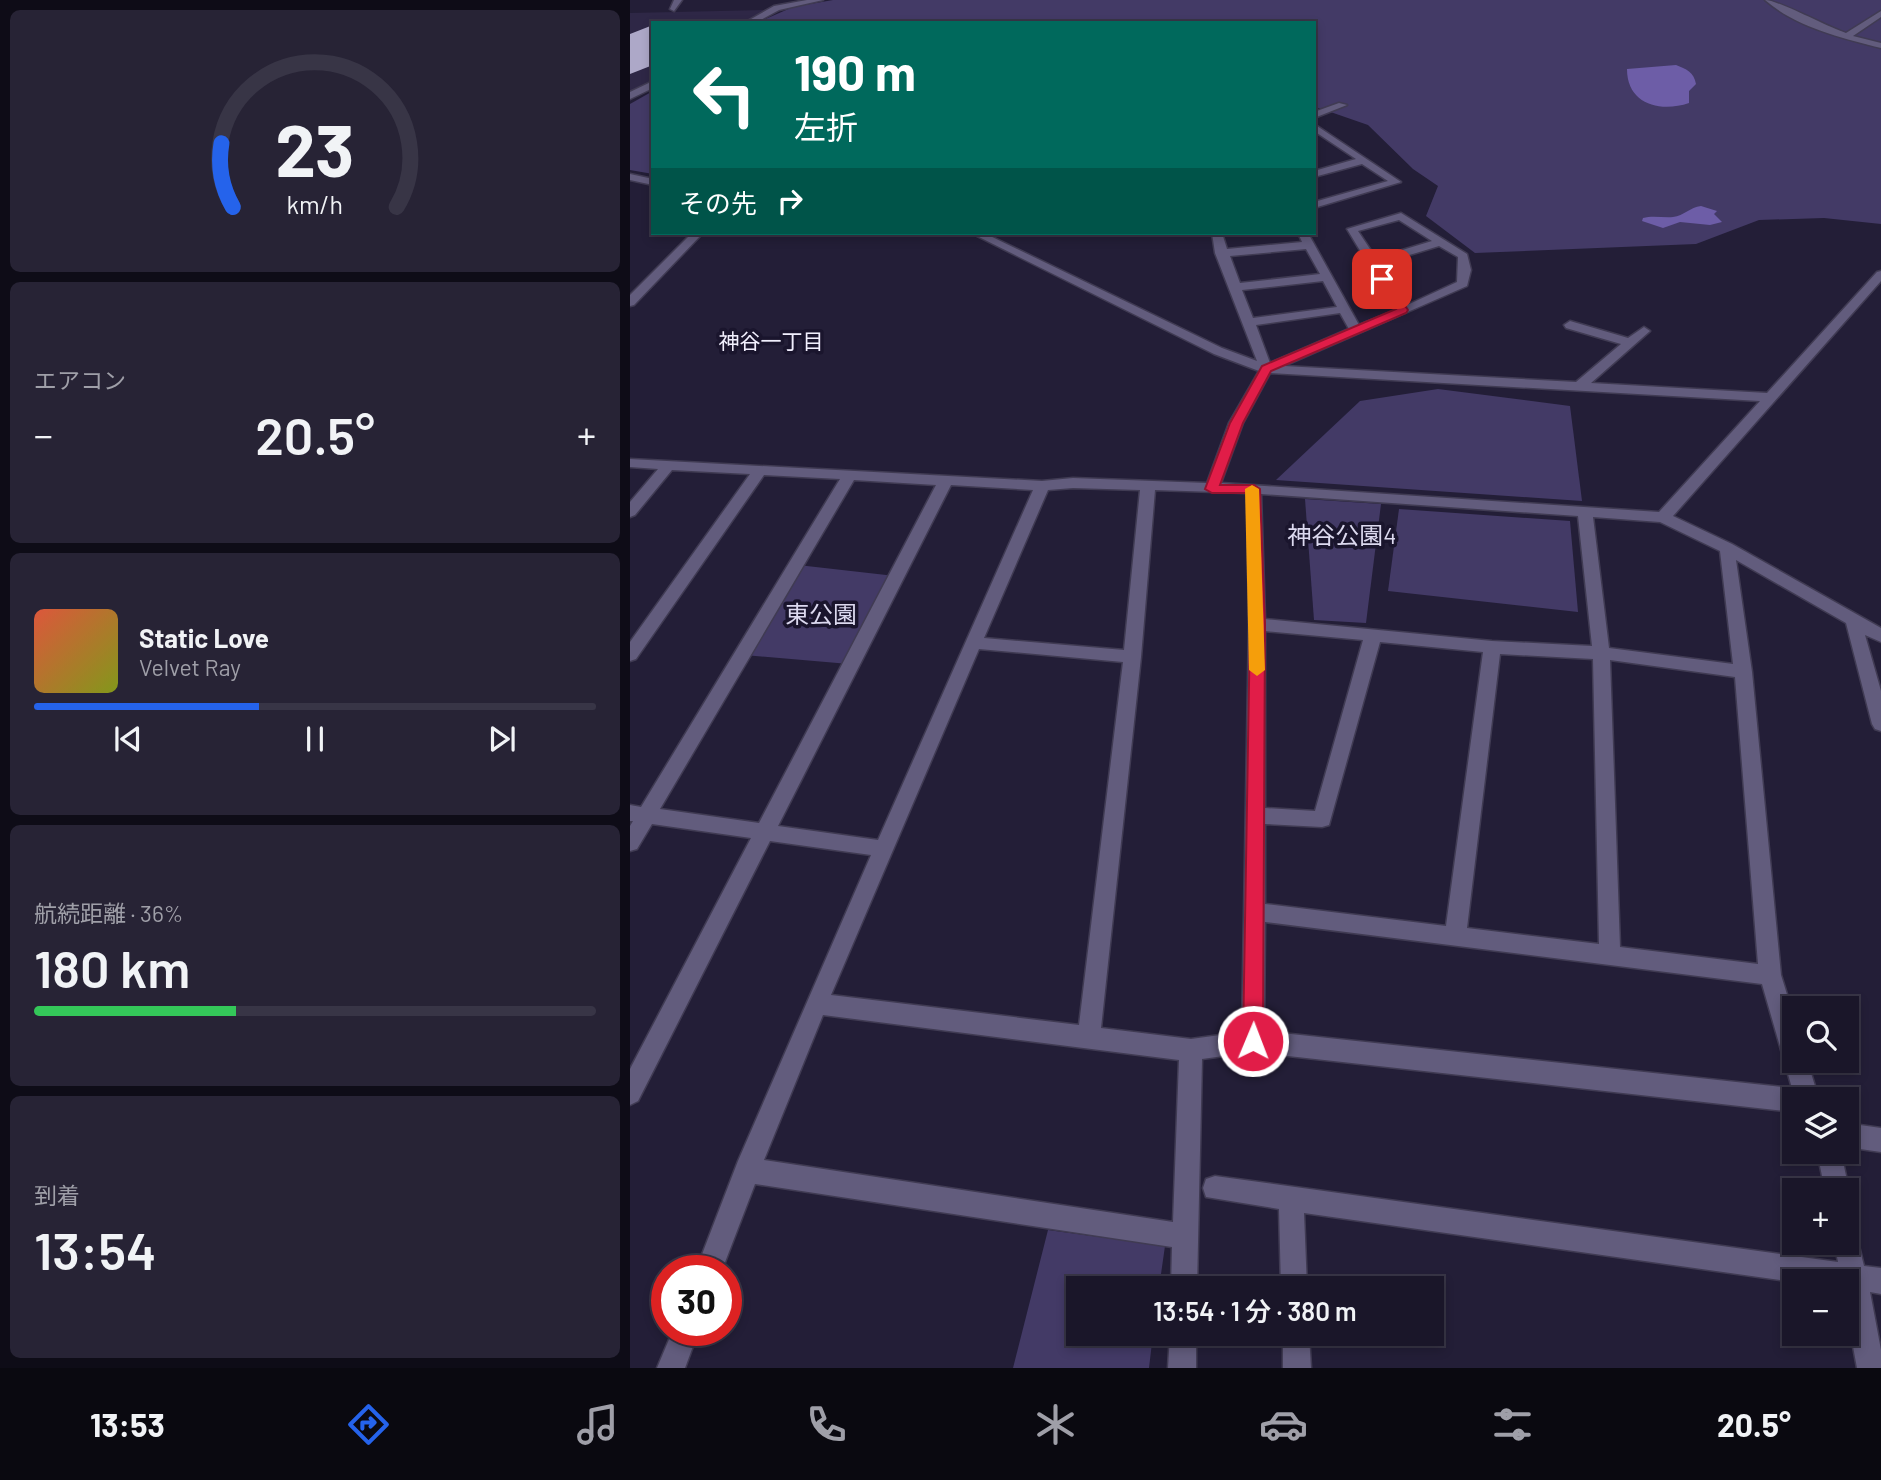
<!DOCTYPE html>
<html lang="ja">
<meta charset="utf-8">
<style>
body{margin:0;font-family:Barlow,"Noto Sans JP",sans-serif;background:#272335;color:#f1f3f6;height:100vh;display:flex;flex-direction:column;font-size:26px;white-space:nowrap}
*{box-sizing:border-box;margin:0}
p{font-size:23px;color:#9f9fa8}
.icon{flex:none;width:38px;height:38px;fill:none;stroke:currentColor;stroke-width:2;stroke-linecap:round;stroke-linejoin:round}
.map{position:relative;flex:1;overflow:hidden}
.panel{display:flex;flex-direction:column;gap:10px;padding:10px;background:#0e0c17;width:630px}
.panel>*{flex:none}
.banner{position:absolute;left:21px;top:21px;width:665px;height:214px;border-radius:0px;box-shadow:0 4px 10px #0003,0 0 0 2px #383546;background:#00695c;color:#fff;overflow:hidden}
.fabs{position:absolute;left:1152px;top:996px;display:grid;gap:14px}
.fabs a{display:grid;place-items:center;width:77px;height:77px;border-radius:0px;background:#1a1629;box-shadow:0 4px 10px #0003,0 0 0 2px #383546;font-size:35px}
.speed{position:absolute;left:21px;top:1255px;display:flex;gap:14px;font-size:35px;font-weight:700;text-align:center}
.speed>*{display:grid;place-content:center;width:91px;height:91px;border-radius:50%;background:#1a1629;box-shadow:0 4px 10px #0003,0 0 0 2px #383546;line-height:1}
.speed .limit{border:10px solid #d22;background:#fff;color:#111}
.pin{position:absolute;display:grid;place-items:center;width:60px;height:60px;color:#fff;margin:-30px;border-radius:14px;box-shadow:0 4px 10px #0006}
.me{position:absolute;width:77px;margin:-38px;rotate:1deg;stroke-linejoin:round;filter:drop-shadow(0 0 5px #0008)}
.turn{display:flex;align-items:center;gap:24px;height:147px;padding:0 28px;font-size:32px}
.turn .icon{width:91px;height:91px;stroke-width:2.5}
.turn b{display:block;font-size:49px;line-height:60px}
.then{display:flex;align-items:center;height:66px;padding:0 28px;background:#0003;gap:14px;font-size:26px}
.big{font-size:52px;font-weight:600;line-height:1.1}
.panel .tile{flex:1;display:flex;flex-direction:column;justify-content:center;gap:10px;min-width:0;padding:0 24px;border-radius:10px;background:#272335}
.panel .dial{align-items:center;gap:0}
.dial svg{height:182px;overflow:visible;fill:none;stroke:#383546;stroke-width:7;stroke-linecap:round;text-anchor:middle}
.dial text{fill:#f1f3f6;stroke:none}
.song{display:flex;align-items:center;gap:21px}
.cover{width:84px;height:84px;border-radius:10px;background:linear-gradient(135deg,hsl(10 70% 55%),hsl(70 70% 35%))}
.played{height:7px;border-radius:4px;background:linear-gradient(90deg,#2563eb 40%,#383546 40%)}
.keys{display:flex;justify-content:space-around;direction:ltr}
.heat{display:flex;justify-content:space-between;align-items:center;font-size:38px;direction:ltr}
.charge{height:10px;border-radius:5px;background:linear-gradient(90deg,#34c759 36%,#383546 0)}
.trip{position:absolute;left:436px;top:1276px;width:378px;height:70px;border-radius:0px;background:#1a1629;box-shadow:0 4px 10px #0003,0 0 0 2px #383546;font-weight:600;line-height:70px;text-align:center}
.tabs{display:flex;height:112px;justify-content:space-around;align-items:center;background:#0a0910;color:#9f9fa8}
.tabs .icon{width:49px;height:49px}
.tabs .selected{color:#2563eb}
.tabs b{font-size:32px;color:#f1f3f6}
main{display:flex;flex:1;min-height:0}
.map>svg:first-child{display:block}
</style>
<main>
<section class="panel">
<div class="tile dial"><svg viewBox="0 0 100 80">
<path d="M14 69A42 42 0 1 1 86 69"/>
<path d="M14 69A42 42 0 0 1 9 41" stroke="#2563eb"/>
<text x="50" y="56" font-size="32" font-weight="700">23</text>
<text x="50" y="72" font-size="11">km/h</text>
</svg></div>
<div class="tile"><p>エアコン</p>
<div class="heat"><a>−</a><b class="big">20.5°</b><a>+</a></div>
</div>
<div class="tile">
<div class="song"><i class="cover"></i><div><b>Static Love</b><p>Velvet Ray</p></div></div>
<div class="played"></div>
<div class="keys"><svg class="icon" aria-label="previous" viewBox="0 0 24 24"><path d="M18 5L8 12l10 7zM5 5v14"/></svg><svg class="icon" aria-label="pause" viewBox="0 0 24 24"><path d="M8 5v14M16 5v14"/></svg><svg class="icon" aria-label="next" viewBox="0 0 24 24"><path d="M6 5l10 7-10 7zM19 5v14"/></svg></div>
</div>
<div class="tile"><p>航続距離 · 36%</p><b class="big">180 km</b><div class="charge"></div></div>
<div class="tile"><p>到着</p><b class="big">13:54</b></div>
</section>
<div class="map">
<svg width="1251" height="1368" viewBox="0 0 1251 1368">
<rect width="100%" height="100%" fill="#231e37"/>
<polygon fill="#2e2746" points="138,10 115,23 23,23 23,80 0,92 0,13"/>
<g fill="#433a66">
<polygon points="203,0 1251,0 1251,224 1194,218 1129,220 1066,244 845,253 796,216 808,186 783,169 738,125 689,108 684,109 684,23 126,23 163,7"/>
<polygon points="23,91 23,174 0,170 0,104"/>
<polygon points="808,389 940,406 952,501 646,480 730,401"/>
<polygon points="675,499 751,504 736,623 684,620"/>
<polygon points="769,509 940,521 948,612 758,591"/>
<polygon points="168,565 265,576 219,664 114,655"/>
<polygon points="418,1230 535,1246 529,1288 448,1288 448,1334 523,1334 519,1368 383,1368"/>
</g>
<g fill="#6d5da7">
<path d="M1046 65C1056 69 1064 72 1066 84L1059 91V103C1030 113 997 104 997 69Z"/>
<path d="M1071 206 1087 211 1084 214 1092 222 1080 225 1050 222 1033 228 1012 221 1013 218C1023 215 1033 218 1043 217 1054 216 1060 207 1071 206Z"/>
</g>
<polygon fill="#ada8c8" points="23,25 23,65 0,74 0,34"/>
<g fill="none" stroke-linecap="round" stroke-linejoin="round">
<defs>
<g id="minor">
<polygon points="44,0 52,0 44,11 40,9"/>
<polygon points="177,0 193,0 149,10 125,23 114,23 144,6"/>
<path d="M1135 0C1148 0 1197 27 1216 33L1251 11V17L1223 36 1251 43V48C1212 38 1166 27 1135 0Z"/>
<polygon points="23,81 23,88 0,99 0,92"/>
<polygon points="709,103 717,105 684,118 684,112"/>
<polygon points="684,124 771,182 684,208 684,202 758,181 732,164 684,177 684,171 726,159 684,131"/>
<polygon points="0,174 23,179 23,185 0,180"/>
<path d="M771 213 837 254 841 270 837 286 654 366 946 382 991 344 936 328 934 325 940 321 998 338 1014 327 1020 331 961 383 1137 393 1247 272 1251 271V281L1043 516 1102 544 1251 628V642L1235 635 1251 691V731L1245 729 1242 724 1216 623 1106 560 1122 672 1151 975 1164 1017V1060H1177L1189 1099H1164V1112L623 1052 572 1059 567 1288H541L542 1247 125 1184 92 1270H66L108 1161 241 855 140 841 8 1101 0 1105V1069L121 838 22 824 7 849 0 851V826L3 821H0V805L11 807 210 479 134 475 6 659 0 661V642L120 474 42 470 5 515 0 517V502L28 469 0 467V459L412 481 443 478 577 483 599 423 629 371 584 354 341 233H354L592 348 627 361 585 253 582 233H592L597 249 672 242 668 233H678L729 325 766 310 717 229ZM769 220 802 241 746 258 728 231ZM809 246 828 257 827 282 775 306 750 264ZM676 249 690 274 610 283 600 256ZM693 281 707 307 623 318 612 290ZM710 313 719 329 640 363 626 325ZM640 373 1130 401 1029 512 591 483 613 423ZM224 480 306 485 129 823 30 809ZM321 485 403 490 248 840 148 826ZM443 488 510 490 494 650 354 638 418 490ZM525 490 617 493 619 624 612 1032 561 1039 471 1028 511 657ZM631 494 948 516 962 646 862 641 635 619ZM963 517 1030 522 1090 551 1103 664 979 648ZM635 631 733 640 685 811 635 808ZM750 642 853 652 816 926 635 904V824L692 827 699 825ZM349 649 493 662 449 1025 201 995ZM870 654 963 659 969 944 837 928ZM980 660 1105 677 1128 964 990 947ZM635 922 1132 984 1162 1088 634 1031ZM193 1015 549 1060 543 1222 134 1160Z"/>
<polygon points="62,233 73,233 4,305 0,306 0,295"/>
<polygon points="1216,1123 1251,1128 1251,1152 1216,1147"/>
<polygon points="1187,1152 1211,1152 1219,1190 1216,1198 1216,1190 1195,1190"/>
<polygon points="585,1176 1208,1262 1204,1242 1216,1242 1216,1226 1225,1230 1234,1266 1251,1268 1251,1294 1240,1292 1251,1350 1251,1368 1227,1368 1216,1309 1216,1281 1164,1282 674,1213 677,1288 651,1288 649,1209 576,1197 573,1188 576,1179"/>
<polygon points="43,1330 69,1330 55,1368 27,1368"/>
<polygon points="540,1334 566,1334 566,1368 538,1368"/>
<polygon points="653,1334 679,1334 681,1368 653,1368"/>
</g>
</defs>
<use href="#minor" stroke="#403b53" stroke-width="3"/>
<use href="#minor" fill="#625c7d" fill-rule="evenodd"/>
</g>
<polygon fill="#e11d48" stroke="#92132f" stroke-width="2" points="752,276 757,279 778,310 776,313 641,371 613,423 590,485 624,485 630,489 635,624 633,1041 630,1048 623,1051 616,1048 613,1041 620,624 617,493 582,493 575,489 600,423 632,366 766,309 747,279"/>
<polygon fill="#f59e0b" points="622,485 629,489 635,670 627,676 619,670 615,489"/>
<g text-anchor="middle" stroke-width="7" stroke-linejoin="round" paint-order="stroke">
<g font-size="21" fill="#f1effd" stroke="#1a152d">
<text x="141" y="349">神谷一丁目</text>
</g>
<g font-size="24" fill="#dcd9ef" stroke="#1a152d">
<text x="712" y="544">神谷公園4</text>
<text x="191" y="623">東公園</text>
</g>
</g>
</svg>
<div class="fabs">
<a><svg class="icon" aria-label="search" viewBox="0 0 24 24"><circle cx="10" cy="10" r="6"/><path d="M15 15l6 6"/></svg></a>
<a><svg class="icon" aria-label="layers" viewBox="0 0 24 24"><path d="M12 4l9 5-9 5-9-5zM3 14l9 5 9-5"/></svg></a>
<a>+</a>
<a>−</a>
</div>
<div class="speed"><div class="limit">30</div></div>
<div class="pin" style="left:752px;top:279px;background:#d93025"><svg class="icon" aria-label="arrive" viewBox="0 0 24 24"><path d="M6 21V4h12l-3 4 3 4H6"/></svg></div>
<svg class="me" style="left:623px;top:1041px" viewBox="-20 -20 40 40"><circle r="17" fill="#e11d48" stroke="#fff" stroke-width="3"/><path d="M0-11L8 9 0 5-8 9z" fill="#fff"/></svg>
<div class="trip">13:54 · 1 分 · 380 m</div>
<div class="banner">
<div class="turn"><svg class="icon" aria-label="left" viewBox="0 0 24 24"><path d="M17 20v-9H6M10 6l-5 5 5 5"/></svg><div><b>190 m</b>左折</div></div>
<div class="then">その先<svg class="icon" aria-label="right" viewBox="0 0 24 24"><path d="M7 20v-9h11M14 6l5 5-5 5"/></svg></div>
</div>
</div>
</main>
<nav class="tabs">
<b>13:53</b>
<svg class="icon selected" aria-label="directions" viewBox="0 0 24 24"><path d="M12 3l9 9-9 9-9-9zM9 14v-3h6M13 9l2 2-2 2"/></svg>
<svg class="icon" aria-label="music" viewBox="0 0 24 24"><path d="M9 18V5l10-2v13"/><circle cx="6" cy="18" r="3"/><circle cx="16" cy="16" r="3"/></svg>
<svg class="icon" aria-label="phone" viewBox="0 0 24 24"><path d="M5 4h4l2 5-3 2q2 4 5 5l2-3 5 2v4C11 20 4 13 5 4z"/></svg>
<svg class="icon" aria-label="climate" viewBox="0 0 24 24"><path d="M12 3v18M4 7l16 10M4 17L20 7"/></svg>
<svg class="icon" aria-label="car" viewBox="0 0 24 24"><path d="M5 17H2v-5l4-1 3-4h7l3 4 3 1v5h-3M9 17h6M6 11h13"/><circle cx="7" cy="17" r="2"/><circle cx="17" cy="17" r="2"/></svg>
<svg class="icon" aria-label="filters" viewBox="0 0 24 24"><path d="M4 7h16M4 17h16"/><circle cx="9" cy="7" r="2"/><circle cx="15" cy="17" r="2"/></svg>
<b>20.5°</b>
</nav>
